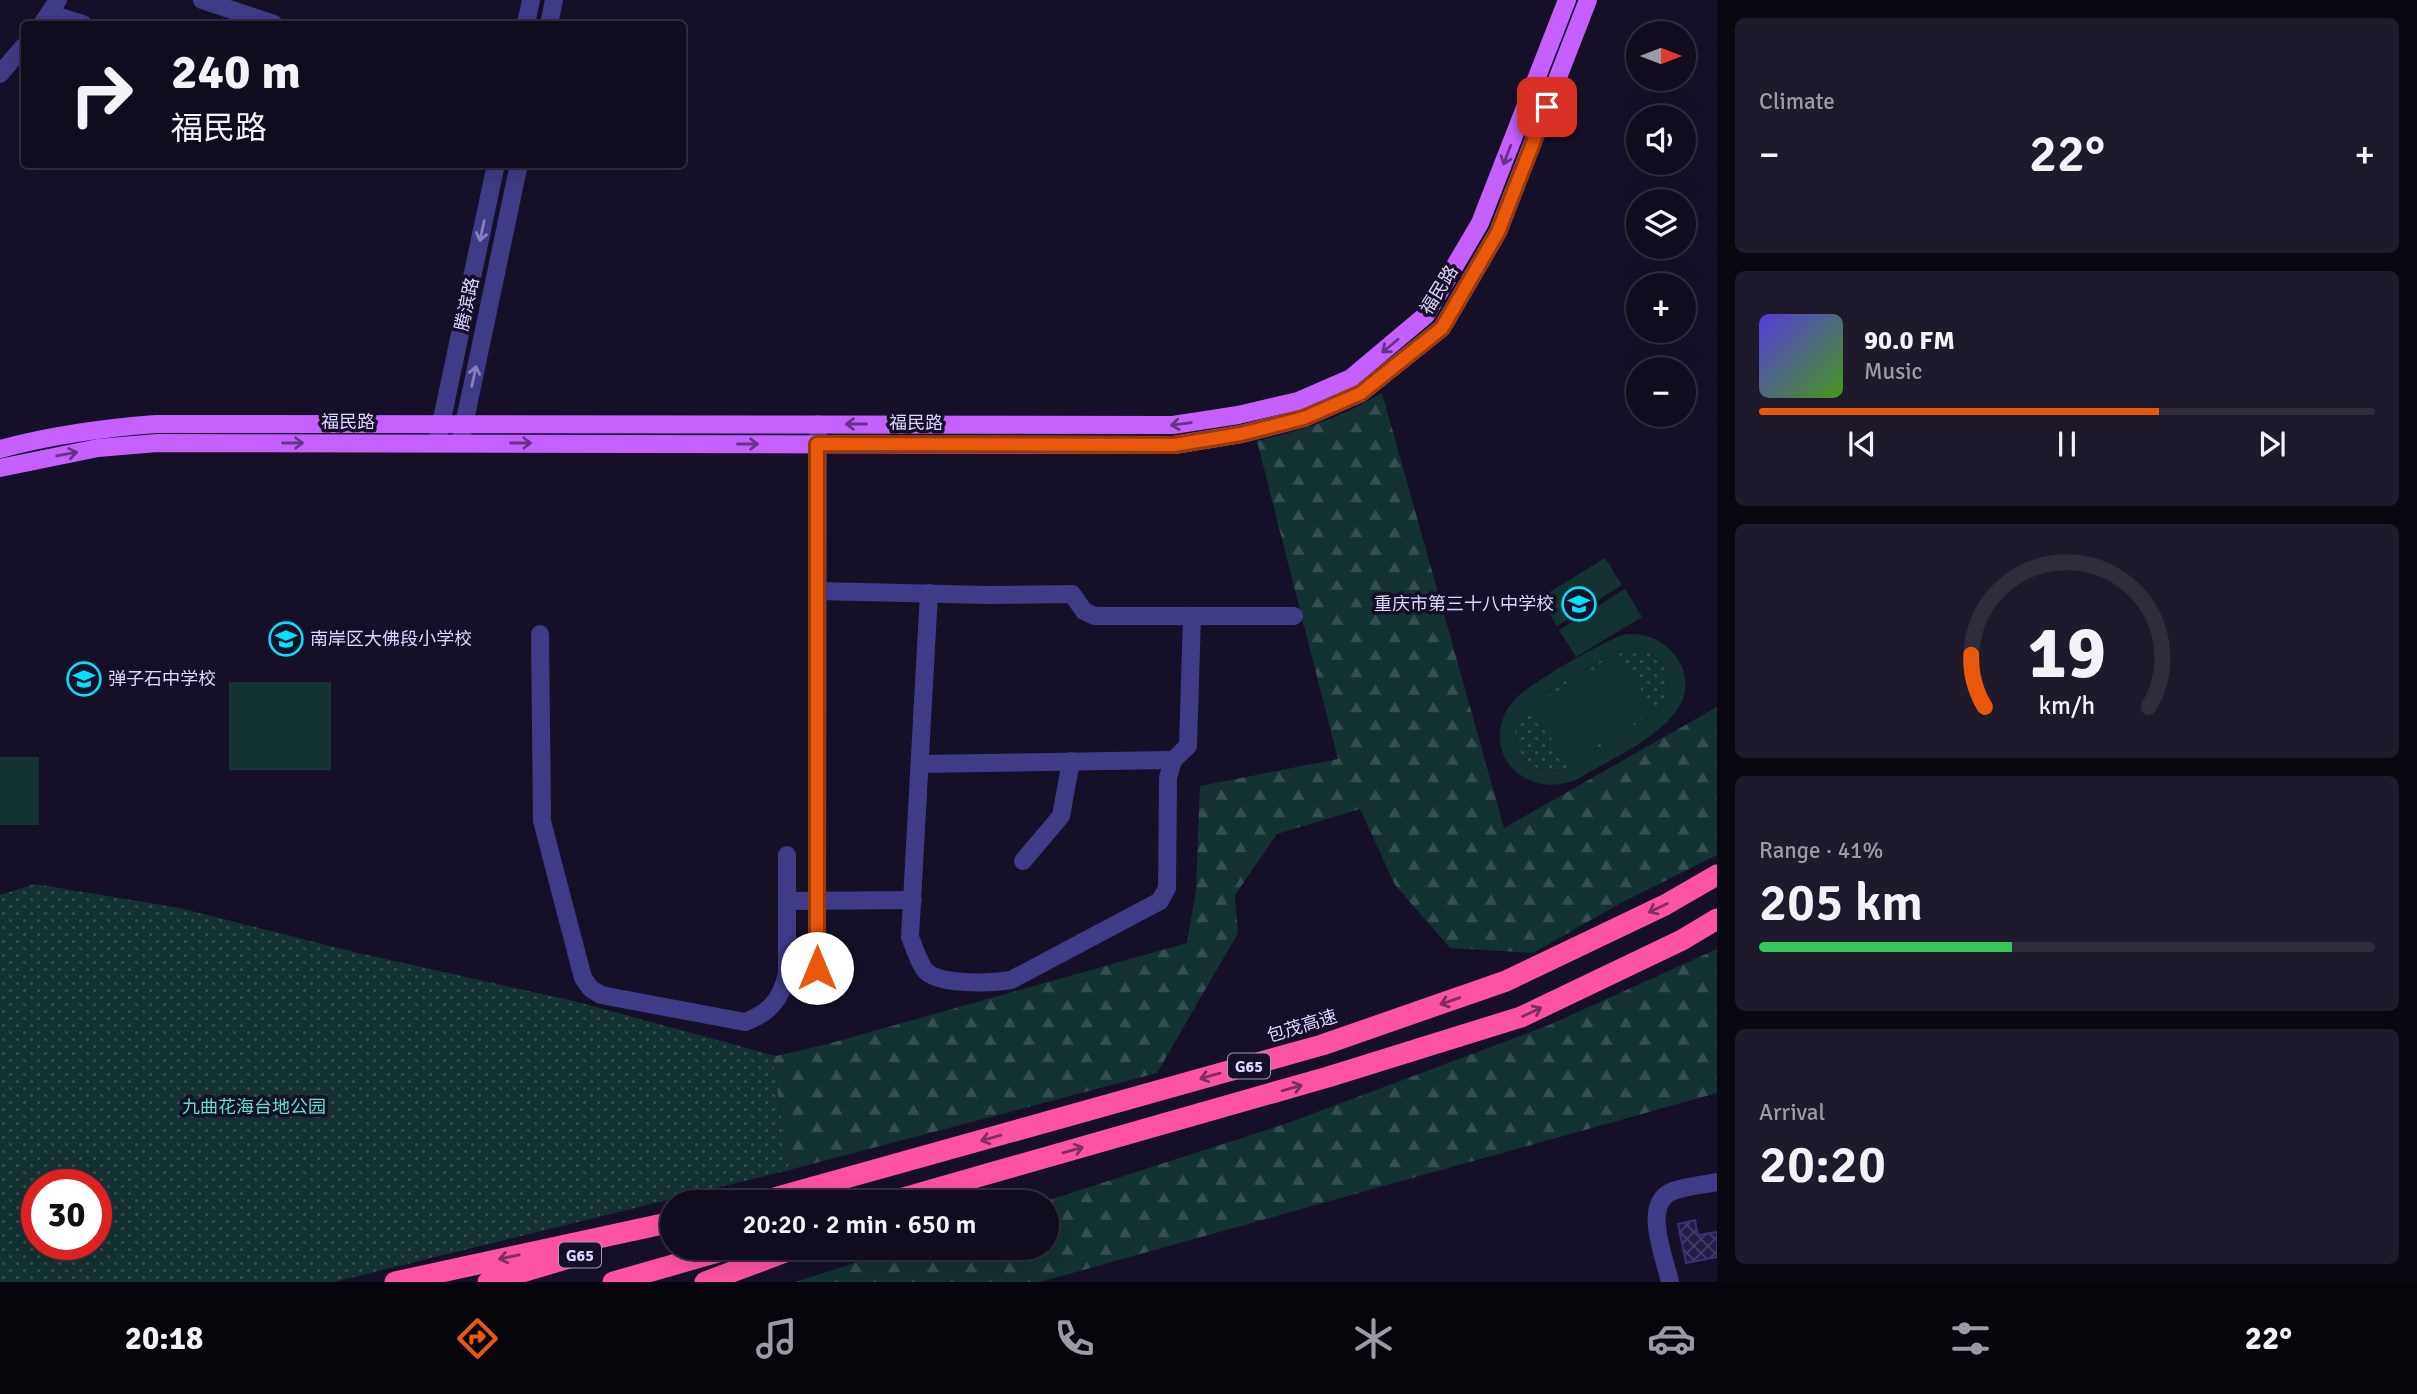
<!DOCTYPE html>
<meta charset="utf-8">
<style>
body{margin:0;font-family:Signika,"Noto Sans SC",sans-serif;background:#1e1a2b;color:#f1f3f6;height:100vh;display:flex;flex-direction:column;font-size:26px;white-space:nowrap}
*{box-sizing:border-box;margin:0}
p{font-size:23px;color:#9c9ba4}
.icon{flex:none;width:38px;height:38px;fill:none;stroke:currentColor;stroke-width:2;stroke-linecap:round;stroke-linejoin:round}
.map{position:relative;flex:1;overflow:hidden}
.panel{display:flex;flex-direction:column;gap:18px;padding:18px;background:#090710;width:700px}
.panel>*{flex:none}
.guide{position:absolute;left:21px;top:21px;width:665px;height:147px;border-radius:7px;box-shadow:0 7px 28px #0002,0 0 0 2px #302c3c;background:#100c1e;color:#f1f3f6;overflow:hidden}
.needle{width:46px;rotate:90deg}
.buttons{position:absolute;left:1626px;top:21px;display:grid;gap:14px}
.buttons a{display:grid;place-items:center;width:70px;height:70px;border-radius:50%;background:#100c1e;box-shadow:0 7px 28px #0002,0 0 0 2px #302c3c;font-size:35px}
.speed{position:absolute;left:21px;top:1169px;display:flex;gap:14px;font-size:35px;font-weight:700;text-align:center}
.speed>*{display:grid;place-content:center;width:91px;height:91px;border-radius:50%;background:#100c1e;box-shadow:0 7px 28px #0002,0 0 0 2px #302c3c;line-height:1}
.speed .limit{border:10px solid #d22;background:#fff;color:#111}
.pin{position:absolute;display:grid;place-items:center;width:60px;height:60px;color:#fff;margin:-30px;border-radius:14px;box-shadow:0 4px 10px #0006}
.me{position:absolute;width:77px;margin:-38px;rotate:0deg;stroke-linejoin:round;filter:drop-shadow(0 0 5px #0008)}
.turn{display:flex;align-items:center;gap:24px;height:147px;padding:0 35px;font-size:32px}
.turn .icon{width:91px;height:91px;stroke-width:2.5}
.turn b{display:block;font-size:49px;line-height:60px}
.big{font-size:52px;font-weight:600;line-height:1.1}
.panel .card{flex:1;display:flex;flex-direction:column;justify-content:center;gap:10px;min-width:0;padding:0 24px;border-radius:10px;background:#1e1a2b}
.panel .dial{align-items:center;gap:0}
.dial svg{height:182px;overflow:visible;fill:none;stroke:#302c3c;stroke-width:7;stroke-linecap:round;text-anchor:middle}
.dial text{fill:#f1f3f6;stroke:none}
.song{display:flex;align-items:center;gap:21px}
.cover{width:84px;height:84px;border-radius:10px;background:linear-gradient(135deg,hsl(250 70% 55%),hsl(100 70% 35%))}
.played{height:7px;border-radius:4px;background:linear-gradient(90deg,#ea580c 65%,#302c3c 65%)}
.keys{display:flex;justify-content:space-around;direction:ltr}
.heat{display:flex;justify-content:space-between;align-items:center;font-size:38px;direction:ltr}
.charge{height:10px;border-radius:5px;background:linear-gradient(90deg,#34c759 41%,#302c3c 0)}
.trip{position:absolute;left:660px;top:1190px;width:399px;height:70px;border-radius:35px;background:#100c1e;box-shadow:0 7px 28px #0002,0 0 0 2px #302c3c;font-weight:600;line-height:70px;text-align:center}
.tabs{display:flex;height:112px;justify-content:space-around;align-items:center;background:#06050c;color:#9c9ba4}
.tabs .icon{width:49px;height:49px}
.tabs .current{color:#ea580c}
.tabs b{font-size:32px;color:#f1f3f6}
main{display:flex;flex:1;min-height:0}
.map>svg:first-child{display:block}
</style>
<main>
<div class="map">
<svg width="1717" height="1282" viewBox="0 0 1717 1282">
<defs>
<pattern id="green-dots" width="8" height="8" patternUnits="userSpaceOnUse" patternTransform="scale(1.75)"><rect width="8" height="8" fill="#133231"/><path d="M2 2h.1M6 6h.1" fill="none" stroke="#354f50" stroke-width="1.8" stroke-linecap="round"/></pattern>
<pattern id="forest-firs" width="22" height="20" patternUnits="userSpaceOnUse" patternTransform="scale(1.75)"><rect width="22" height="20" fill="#133231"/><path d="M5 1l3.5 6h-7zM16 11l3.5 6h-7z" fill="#354f50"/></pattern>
<pattern id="building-cross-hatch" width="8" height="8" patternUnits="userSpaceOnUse" patternTransform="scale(1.75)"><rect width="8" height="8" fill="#261c49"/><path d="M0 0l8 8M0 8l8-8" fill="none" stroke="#453c64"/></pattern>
</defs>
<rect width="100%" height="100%" fill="#151028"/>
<g fill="url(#green-dots)" fill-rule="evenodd">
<path d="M1630 648C1664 649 1680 684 1659 710L1563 770C1548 772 1533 770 1523 758 1514 746 1512 729 1520 716 1529 700 1611 651 1630 648Z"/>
<path d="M35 884 179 908 354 952 578 1002 772 1055 789 1170 334 1282H0V895ZM37 1185H96V1244H37Z"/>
</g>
<g fill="url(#forest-firs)">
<path d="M1382 393 1504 828 1717 707V855L1619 904 1533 953 1450 948 1395 885 1360 809 1277 834 1235 895 1238 933 1157 1073 789 1170 772 1055 776 1056 824 1045 1187 943 1196 890 1200 786 1338 759 1257 441C1307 429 1337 419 1382 393Z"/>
<polygon points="1717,949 1717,1093 1040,1282 795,1282 902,1248 1046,1248 1046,1202 1043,1202 1288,1123 1549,1025"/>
</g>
<g fill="#133231" fill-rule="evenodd">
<polygon points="1605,558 1622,585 1557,626 1540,598"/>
<polygon points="1625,589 1642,617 1576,657 1559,630"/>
<path d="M1626 634C1647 633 1665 640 1677 658 1714 716 1622 752 1583 776 1539 802 1484 766 1504 716 1507 709 1511 703 1516 698 1531 683 1606 639 1626 634ZM1630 648C1664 649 1680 684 1659 710L1563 770C1548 772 1533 770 1523 758 1514 746 1512 729 1520 716 1529 700 1611 651 1630 648Z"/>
<polygon points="1619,654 1654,711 1567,764 1532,707"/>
<rect x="229" y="682" width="102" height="88"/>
<rect x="0" y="757" width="39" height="68"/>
</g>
<polygon fill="url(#building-cross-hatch)" stroke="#3d2e75" stroke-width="2" points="1695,1220 1698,1235 1717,1232 1717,1257 1686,1263 1678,1224"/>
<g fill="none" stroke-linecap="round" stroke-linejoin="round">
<g stroke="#3f3b87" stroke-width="18">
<polyline points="202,0 274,24"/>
<polyline points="51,14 83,24"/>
<polyline points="42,24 58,0"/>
<polyline points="526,24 531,0"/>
<polyline points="549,24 554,0"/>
<polyline points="0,74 24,46"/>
<polyline points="438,438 496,164"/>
<polyline points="461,439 519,164"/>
<polyline points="818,591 987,595 1072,594 1084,611 1095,616 1294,616"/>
<path d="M929 593 910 937C914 947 918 960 924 969 936 986 992 983 1011 980L1160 901 1167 888 1168 778 1173 760 1188 746 1192 616"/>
<path d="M540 634 542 821 583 978 591 989 601 995 745 1022C770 1013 781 999 787 974V855"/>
<polyline points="920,764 1173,760"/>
<polyline points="1023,861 1061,816 1071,761"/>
<polyline points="787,901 913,900"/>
<polyline points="817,968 818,424"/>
<path d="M1670 1282C1665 1258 1641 1203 1673 1191 1687 1186 1703 1185 1717 1182"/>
</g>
<g stroke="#c55ffe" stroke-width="18">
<path d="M0 449C52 435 103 428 156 424L1173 425 1238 415 1298 401 1351 378 1426 315 1480 223 1567 0"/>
<polyline points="0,468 98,448 157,443 1174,445 1241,434 1304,418 1361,393 1442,328 1498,232 1588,0"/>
</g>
<g stroke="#fe53a2" stroke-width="21">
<polyline points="760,1202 1322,1045 1506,981 1665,905 1717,875"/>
<polyline points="889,1202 1328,1077 1521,1017 1682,940 1717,919"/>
<polyline points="395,1282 672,1222"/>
<polyline points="488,1282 576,1256"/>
<polyline points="613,1282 732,1248"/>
<polyline points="705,1282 796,1248"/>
</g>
</g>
<defs><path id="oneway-shaft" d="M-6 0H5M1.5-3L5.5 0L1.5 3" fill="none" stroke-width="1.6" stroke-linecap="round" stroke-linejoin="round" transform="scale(1.75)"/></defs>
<g stroke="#643488">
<use href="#oneway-shaft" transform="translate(1507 155) rotate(111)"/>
<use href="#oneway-shaft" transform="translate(1390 346) rotate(140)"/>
<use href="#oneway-shaft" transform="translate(856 424) rotate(-180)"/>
<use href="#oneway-shaft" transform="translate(1181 424) rotate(172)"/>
<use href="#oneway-shaft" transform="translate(293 443)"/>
<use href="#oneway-shaft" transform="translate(521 443)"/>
<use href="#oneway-shaft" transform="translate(748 444)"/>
<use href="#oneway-shaft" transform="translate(67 454) rotate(-10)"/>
</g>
<g stroke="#8681bd">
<use href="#oneway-shaft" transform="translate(482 231) rotate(102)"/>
<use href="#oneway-shaft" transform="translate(474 376) rotate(-78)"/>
</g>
<g stroke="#7e2e5f">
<use href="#oneway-shaft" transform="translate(1658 908) rotate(154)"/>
<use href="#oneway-shaft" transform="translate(1450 1001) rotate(161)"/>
<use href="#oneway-shaft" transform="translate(1532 1012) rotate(-25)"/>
<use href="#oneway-shaft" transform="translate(1210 1076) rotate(164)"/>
<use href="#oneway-shaft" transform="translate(1292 1088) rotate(-16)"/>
<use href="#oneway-shaft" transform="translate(991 1138) rotate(164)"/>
<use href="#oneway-shaft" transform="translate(1073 1150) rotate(-16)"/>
<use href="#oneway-shaft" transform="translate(509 1257) rotate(168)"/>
</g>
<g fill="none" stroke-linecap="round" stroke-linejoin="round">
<defs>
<polyline id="route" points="817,968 817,444 1174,445 1241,434 1304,418 1361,393 1442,328 1498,232 1547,107"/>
</defs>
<use href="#route" stroke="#983908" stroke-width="18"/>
<use href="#route" stroke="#ea580c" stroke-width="12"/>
</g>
<defs>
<symbol id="school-ring" viewBox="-11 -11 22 22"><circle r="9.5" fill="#151028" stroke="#05e1fd" stroke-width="1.5"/><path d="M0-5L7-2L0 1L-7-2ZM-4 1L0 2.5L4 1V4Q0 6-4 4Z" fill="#05e1fd"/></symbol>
</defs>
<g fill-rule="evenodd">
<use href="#school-ring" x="1560" y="585" width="38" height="38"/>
<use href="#school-ring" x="267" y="620" width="38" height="38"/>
<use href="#school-ring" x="65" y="660" width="38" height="38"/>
</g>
<g text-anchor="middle" stroke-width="7" stroke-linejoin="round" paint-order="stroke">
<g fill="#151028" stroke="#a19bbe" stroke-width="2">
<rect x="1228" y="1053.5" width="42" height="25" rx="5"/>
<rect x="559" y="1242.5" width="42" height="25" rx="5"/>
</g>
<g font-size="16" font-weight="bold" fill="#ddd7ff">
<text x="1249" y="1072">G65</text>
<text x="580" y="1261">G65</text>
</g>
<g font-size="18" fill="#ddd7ff" stroke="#151028">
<text transform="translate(1439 290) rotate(-58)" y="6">福民路</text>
<text transform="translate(467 304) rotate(-78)" y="6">腾滨路</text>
<text x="348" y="428">福民路</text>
<text x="916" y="429">福民路</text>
<text transform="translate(1302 1026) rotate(-17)" y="6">包茂高速</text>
</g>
<g font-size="18" fill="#ddd7ff" stroke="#151028" text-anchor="start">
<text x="1554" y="610" text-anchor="end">重庆市第三十八中学校</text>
<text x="310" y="645">南岸区大佛段小学校</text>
<text x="108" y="685">弹子石中学校</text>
</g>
<g font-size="18" fill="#63e0c2" stroke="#151028">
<text x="254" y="1113">九曲花海台地公园</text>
</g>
</g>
</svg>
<div class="buttons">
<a><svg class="needle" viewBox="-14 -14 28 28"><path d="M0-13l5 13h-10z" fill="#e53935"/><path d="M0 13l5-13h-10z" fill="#9c9ba4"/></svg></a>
<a><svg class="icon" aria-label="sound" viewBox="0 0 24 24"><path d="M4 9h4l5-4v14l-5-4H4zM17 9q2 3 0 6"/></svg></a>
<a><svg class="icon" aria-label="layers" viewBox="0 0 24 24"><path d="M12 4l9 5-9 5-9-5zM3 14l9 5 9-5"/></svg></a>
<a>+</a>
<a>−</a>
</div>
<div class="speed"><div class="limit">30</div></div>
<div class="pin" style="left:1547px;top:107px;background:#d93025"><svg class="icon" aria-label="arrive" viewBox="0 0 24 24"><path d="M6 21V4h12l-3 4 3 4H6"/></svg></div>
<svg class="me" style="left:817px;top:968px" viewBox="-20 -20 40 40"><circle r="19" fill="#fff"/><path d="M0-13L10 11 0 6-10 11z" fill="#ea580c"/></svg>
<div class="trip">20:20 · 2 min · 650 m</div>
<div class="guide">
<div class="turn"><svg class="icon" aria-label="right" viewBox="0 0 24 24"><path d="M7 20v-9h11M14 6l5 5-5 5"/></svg><div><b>240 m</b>福民路</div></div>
</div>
</div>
<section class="panel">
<div class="card"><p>Climate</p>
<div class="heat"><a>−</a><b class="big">22°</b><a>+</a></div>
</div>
<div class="card">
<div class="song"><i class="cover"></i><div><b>90.0 FM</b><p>Music</p></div></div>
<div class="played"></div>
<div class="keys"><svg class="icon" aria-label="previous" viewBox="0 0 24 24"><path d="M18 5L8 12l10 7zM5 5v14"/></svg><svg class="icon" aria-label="pause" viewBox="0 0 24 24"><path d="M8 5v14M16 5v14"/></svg><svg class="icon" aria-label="next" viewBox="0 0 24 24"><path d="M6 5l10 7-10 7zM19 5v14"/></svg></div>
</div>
<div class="card dial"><svg viewBox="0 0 100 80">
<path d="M14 69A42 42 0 1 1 86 69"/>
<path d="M14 69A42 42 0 0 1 8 46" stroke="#ea580c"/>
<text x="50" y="56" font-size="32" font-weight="700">19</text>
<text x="50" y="72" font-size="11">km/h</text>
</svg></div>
<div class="card"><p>Range · 41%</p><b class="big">205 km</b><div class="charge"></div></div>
<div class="card"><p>Arrival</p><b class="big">20:20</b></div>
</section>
</main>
<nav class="tabs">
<b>20:18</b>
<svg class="icon current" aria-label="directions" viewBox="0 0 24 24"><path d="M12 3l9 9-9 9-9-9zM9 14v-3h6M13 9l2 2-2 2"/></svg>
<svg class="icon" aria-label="music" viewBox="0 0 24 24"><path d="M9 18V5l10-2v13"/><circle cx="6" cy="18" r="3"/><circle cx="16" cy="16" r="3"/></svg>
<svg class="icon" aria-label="phone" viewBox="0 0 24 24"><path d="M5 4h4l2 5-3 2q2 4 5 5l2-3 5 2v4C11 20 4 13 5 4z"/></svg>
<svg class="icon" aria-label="climate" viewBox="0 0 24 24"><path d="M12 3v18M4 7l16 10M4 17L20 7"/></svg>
<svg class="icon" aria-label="car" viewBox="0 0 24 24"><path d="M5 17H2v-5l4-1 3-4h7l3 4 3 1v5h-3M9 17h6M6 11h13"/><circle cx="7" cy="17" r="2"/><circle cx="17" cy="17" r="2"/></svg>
<svg class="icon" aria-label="filters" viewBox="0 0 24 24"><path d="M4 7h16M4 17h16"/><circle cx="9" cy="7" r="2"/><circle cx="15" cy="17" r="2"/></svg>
<b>22°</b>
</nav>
